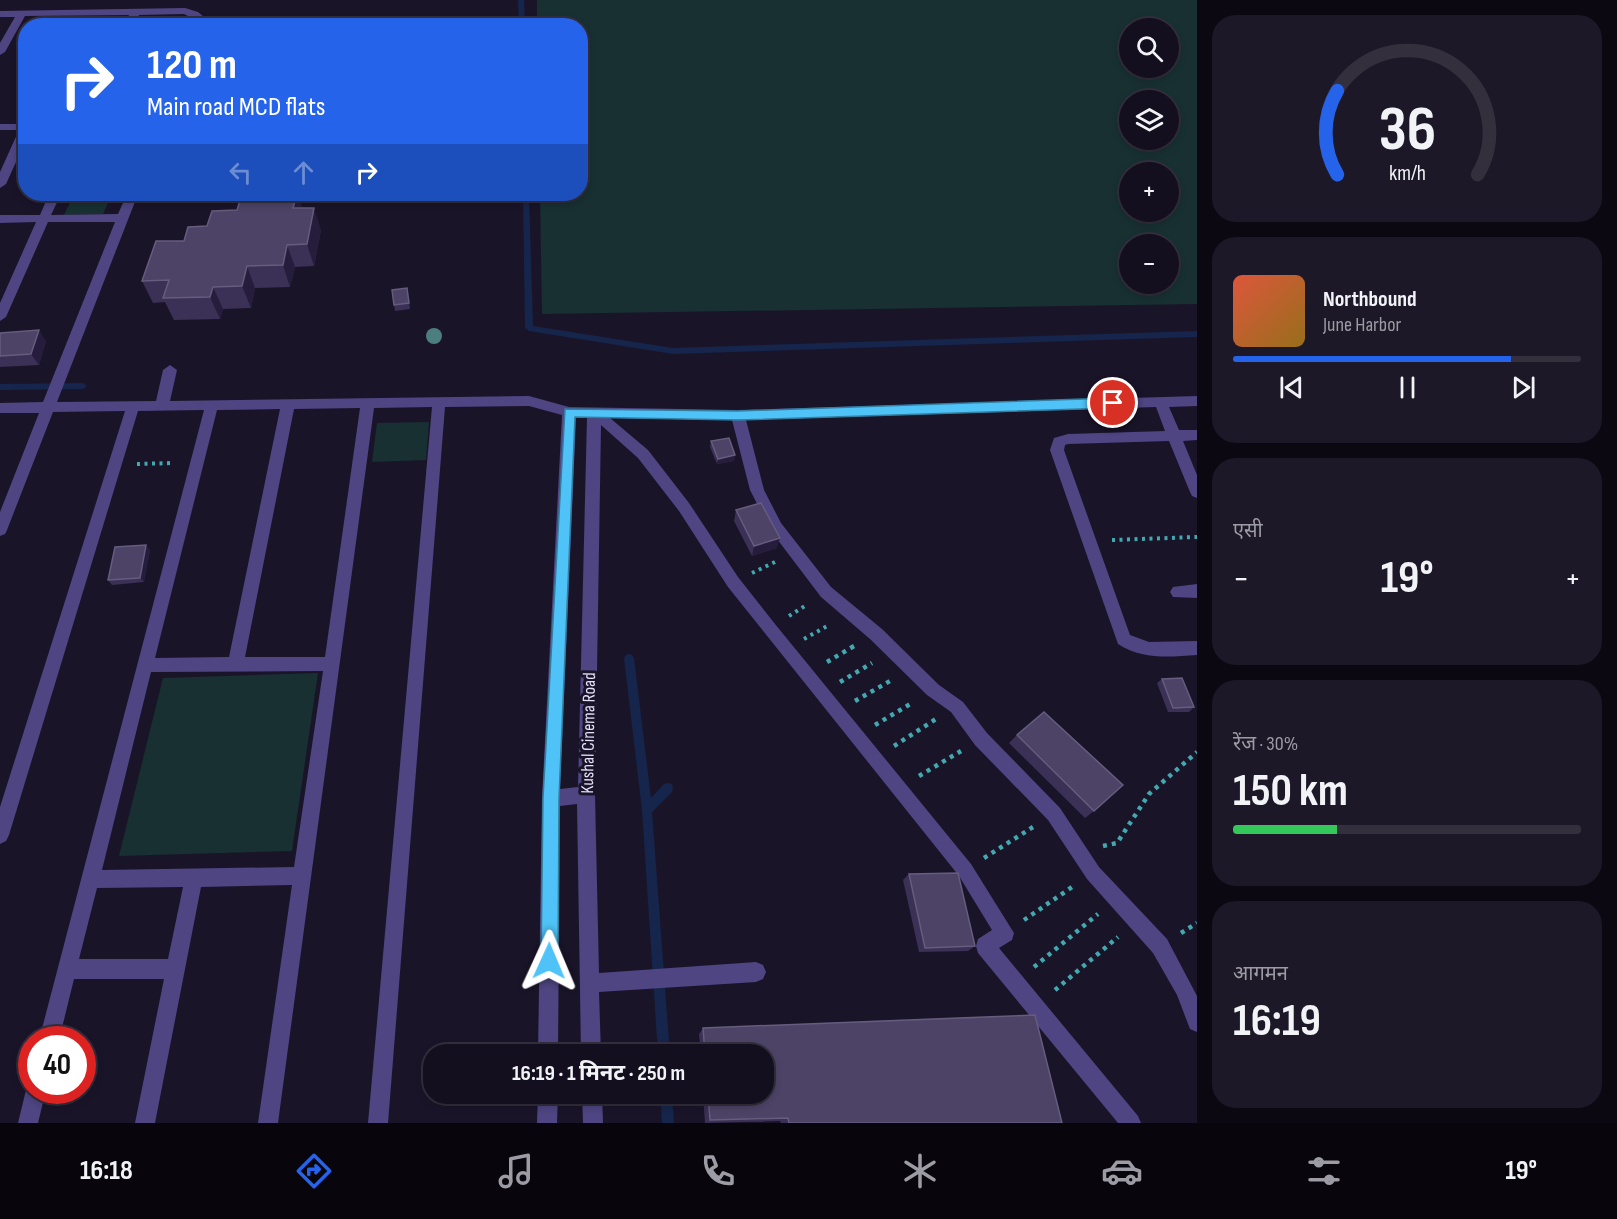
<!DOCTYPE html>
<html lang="hi">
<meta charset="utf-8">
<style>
body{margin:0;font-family:"Sofia Sans Condensed","Noto Sans Devanagari",sans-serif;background:#1d1828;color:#f1f3f6;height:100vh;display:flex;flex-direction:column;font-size:22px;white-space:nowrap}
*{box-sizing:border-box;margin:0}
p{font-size:20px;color:#9d9ca4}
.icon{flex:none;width:33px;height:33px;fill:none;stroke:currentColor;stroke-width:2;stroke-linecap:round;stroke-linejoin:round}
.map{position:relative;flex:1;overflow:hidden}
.details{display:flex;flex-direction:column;gap:15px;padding:15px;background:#0b0811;width:420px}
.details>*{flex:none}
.hud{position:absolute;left:18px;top:18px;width:570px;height:183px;border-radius:24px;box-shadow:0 3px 9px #0003,0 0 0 2px #332f3d;background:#2563eb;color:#fff;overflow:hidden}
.controls{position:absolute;left:1119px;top:18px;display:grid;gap:12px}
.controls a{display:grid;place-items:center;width:60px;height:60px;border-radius:50%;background:#140f1f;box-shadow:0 3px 9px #0003,0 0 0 2px #332f3d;font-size:30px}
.speed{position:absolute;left:18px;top:1026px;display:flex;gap:12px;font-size:30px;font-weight:700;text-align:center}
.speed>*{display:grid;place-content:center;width:78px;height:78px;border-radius:50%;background:#140f1f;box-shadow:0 3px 9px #0003,0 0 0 2px #332f3d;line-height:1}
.speed .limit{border:9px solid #d22;background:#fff;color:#111}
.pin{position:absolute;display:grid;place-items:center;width:51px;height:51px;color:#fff;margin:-26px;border:3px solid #fff;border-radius:50%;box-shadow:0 2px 6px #0007}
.me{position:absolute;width:66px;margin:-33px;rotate:1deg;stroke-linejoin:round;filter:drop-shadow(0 0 4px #0008)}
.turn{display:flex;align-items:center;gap:21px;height:126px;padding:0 30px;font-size:27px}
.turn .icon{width:78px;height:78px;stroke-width:2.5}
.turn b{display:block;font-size:42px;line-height:51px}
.lanes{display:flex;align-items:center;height:57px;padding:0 30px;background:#0003;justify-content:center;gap:30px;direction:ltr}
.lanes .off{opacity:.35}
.big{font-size:45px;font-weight:700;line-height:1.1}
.details .widget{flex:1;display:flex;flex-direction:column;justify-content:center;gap:9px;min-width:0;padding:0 21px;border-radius:24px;background:#1d1828}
.details .dial{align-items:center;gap:0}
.dial svg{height:156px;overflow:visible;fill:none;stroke:#332f3d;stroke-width:7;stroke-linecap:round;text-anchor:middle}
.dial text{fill:#f1f3f6;stroke:none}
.song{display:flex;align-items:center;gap:18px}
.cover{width:72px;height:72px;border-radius:9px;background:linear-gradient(135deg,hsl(10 70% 55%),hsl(40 70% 35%))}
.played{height:6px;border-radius:3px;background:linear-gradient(90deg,#2563eb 80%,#332f3d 80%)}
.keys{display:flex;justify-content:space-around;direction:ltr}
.heat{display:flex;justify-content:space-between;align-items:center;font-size:33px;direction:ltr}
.charge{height:9px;border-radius:4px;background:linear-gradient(90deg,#34c759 30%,#332f3d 0)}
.trip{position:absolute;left:423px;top:1044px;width:351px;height:60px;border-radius:24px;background:#140f1f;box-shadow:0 3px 9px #0003,0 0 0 2px #332f3d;font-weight:700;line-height:60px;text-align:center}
.tabs{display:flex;height:96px;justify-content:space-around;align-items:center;background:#08060c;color:#9d9ca4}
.tabs .icon{width:42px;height:42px}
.tabs .selected{color:#2563eb}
.tabs b{font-size:27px;color:#f1f3f6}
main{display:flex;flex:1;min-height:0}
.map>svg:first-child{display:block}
</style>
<main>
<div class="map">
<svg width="1197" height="1123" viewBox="0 0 1197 1123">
<rect width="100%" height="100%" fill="#1a1429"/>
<g fill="#183032" fill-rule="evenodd">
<path d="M537 0H1197V304L542 314 540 194H580V26L537 25ZM1168 28V68H1130V28ZM1168 100V140H1130V100ZM1168 172V212H1130V172ZM1168 244V284H1130V244Z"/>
<polygon points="74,194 112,194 103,214 64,215"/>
<polygon points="429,422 426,460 372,462 377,423"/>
<polygon points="318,673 292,851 119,856 163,678"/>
</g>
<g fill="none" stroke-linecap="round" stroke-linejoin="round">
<g fill="#16254b" fill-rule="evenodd">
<polygon points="518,0 524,0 525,26 519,26"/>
<polygon points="523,194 529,194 533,326 673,348 1197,331 1197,337 673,354 529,331 525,328"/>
<polygon points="83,383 87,386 83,389 0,390 0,384"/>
<polygon points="629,654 632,655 634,658 651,798 664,784 668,783 672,784 673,788 672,792 652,812 670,1054 658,1054 642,810 624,658 626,655"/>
<polygon points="660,1094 672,1094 674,1123 662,1123"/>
</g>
<g stroke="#41a9af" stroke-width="4" stroke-dasharray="3 4.5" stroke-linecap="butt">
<polyline points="137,464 174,463"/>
<polyline points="1112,540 1197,537"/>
<polyline points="752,573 775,562"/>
<polyline points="789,616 808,604"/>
<polyline points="804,639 829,625"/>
<polyline points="852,647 854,646"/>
</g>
<g stroke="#41a9af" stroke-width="4.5" stroke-dasharray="4 5" stroke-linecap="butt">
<polyline points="827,662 854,646"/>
<polyline points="840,682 872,663"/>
<polyline points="855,701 890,681"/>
<polyline points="875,725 912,703"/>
<polyline points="894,746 936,719"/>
<polyline points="919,776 961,751"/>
<polyline points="1103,846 1117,843 1149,794 1197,752"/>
<polyline points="984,858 1033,827"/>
<polyline points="1024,920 1075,885"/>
<polyline points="1181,933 1197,923"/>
<polyline points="1034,967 1098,914"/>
<polyline points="1055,990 1118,937"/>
</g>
<g fill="#4e4582" fill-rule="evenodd">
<polygon points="185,8 198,12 204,17 203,26 193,26 196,20 184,14 139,15 134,26 124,26 129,15 25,16 5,52 0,55 0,43 15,17 0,17 0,11"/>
<polygon points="0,124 26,124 26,140 6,184 0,188 0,172 19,130 0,130"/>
<path d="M49 194H61L51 215 118 214 127 194H138L57 402 156 401 163 370 170 365 177 370 170 401 529 396 569 407 738 410 1197 396V406L1169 407 1179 430H1197V440L1183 441 1197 475V498L1192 496 1190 492 1169 441 1068 444 1065 445 1064 450 1130 635 1149 642 1197 641V655C1169 657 1143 660 1118 644L1050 450 1054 438 1068 434 1165 431 1156 407 746 420 764 490 781 523 831 587 882 629 939 685 963 702 987 733 1060 808 1099 867 1167 939 1197 996V1032L1190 1029 1177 995 1153 953 1087 879 1048 820 975 745 951 712 927 695 870 639 821 597 771 531 750 490 732 420 610 418 648 450 689 503 738 577 775 624 971 864 1014 933 1012 940 999 948 1138 1116 1141 1123H1118L978 953 976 946 978 939 992 930 959 876 728 587 679 511 638 458 601 425 595 795 599 973 756 962 763 965 766 972 763 979 756 982 599 992 601 1054H581L577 804 560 806 558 1054H538L542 798 562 415 529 406 445 407 388 1123H368L432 407 374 408 278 1123H258L292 885 201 887 155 1123H135L164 979H74L59 1040H39L204 410 138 411 9 835 6 841 0 844V807L125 411 53 412 7 530 5 534 0 536V512L39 413H0V403L43 402 115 222H48L6 317 0 321V303L36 222 0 223V215H40ZM360 408 325 657H245L294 409ZM280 409 229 657 155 658 217 410ZM576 417H587L578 787 560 789ZM323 671 294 867 102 870 151 672ZM183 887 168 959H79L97 888Z"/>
<polygon points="1197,584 1197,598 1173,597 1170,592 1173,587"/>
<polygon points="32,1082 32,1090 46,1090 38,1123 18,1123 26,1090"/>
<polygon points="538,1094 558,1094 557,1123 537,1123"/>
<polygon points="582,1094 602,1094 603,1123 583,1123"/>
</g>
</g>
<circle fill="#4c7d7f" cx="434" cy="336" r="8"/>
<g fill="#3b3055">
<polygon points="297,194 302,208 321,230 314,266 295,267 290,287 255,288 251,308 223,309 220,319 174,320 165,302 153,303 142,281 184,241 207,226"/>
<polygon points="407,288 410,309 395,311 394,305"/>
<polygon points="0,333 46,341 39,365 0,367"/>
<polygon points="711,441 735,455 734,461 717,464 710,447"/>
<polygon points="736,510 777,548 752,556 734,521"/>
<polygon points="150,550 144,582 112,585 108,580"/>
<polygon points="1162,679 1194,707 1189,712 1168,712 1157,683"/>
<polygon points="1017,735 1094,811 1085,818 1009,743"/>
<polygon points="909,874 975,946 968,951 919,952 903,880"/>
<polygon points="703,1028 1062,1123 781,1123 780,1121 705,1123 703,1094 764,1094 764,1054 701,1054 699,1034"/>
</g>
<g fill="#261d3c">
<polygon points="297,194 304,215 293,208"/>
<polygon points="314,208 321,230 314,266 307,244"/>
<polygon points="287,245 295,267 290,287 283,265"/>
<polygon points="247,266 255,288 251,308 242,286"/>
<polygon points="213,287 223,309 220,319 210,297"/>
<polygon points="39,330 46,341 39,365 31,354"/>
<polygon points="735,455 734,461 717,464 718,459"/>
<polygon points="780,538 777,548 752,556 754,546"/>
<polygon points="146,545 150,550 144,582 140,578"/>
</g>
<g fill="#4d4366" stroke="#655c7e" stroke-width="1.5">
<polygon points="242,194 297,194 293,208 314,208 307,244 287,245 283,265 247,266 242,286 213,287 210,297 163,298 169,280 142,281 156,241 184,241 188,227 207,226 212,211 237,210"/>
<polygon points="407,288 409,303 394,305 392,290"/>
<polygon points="39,330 31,354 0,356 0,333"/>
<polygon points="729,438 735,455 718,459 711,441"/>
<polygon points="761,503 780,538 754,546 736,510"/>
<polygon points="146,545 140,578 108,580 115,547"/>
<polygon points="1182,678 1194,707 1173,708 1162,679"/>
<polygon points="1044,712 1123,785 1094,811 1017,735"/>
<polygon points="958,873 975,946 925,948 909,874"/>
<polygon points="1035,1015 1062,1123 789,1123 788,1118 710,1120 708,1094 764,1094 764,1054 705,1054 703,1028"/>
</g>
<polygon fill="#4fc3f7" stroke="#337fa1" stroke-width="1.5" points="1113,398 1119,403 1113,408 738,420 575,417 559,798 558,961 555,967 549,970 543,967 541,961 543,798 565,409 738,411"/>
<g text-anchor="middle" stroke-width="6" stroke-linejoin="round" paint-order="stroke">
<g font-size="18" fill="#e6e0fb" stroke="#1a1429">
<text transform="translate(588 733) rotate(-89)" y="6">Kushal Cinema Road</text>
</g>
</g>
</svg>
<div class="controls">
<a><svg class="icon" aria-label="search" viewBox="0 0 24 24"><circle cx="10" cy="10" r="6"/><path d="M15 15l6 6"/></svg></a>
<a><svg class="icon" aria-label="layers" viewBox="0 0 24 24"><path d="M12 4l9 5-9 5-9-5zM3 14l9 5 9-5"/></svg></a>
<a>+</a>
<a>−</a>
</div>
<div class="speed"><div class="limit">40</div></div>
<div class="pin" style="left:1113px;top:403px;background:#d93025"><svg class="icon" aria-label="arrive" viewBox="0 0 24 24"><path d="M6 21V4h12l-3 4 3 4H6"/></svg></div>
<svg class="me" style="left:549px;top:961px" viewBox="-20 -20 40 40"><path d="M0-17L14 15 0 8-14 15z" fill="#4fc3f7" stroke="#fff" stroke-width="4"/></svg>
<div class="trip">16:19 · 1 मिनट · 250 m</div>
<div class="hud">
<div class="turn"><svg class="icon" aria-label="right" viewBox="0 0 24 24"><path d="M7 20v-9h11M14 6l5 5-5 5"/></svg><div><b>120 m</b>Main road MCD flats</div></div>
<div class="lanes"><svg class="icon off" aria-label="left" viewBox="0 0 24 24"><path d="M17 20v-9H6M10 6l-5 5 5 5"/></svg><svg class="icon off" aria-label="ahead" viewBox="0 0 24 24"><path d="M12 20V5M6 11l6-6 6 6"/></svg><svg class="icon" aria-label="right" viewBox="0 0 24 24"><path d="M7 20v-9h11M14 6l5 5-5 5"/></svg></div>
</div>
</div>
<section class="details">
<div class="widget dial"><svg viewBox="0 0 100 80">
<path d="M14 69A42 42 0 1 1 86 69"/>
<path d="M14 69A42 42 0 0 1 14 26" stroke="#2563eb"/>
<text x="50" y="56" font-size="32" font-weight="700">36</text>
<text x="50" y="72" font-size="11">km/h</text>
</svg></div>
<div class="widget">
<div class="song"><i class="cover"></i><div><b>Northbound</b><p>June Harbor</p></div></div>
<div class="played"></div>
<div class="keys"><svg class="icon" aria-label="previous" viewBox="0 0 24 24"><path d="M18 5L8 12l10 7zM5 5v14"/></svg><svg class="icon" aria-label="pause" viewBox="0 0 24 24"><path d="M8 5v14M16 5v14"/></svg><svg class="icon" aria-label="next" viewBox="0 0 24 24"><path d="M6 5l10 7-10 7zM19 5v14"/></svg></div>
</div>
<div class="widget"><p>एसी</p>
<div class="heat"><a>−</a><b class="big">19°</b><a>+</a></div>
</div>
<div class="widget"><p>रेंज · 30%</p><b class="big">150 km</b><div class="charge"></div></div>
<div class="widget"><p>आगमन</p><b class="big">16:19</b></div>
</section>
</main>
<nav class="tabs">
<b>16:18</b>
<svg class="icon selected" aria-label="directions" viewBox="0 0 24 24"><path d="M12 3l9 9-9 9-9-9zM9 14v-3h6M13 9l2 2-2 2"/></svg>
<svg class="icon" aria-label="music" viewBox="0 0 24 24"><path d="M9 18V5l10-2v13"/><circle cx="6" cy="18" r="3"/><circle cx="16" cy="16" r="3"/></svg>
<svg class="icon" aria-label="phone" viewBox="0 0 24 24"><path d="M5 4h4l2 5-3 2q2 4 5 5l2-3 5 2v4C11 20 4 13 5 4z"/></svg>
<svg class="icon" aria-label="climate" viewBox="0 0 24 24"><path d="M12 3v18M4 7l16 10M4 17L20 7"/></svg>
<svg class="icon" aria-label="car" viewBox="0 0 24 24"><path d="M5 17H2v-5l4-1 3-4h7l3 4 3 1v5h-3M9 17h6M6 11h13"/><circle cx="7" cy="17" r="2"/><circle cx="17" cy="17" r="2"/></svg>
<svg class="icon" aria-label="filters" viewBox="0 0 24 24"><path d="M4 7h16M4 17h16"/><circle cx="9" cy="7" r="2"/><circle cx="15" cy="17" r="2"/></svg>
<b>19°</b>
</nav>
